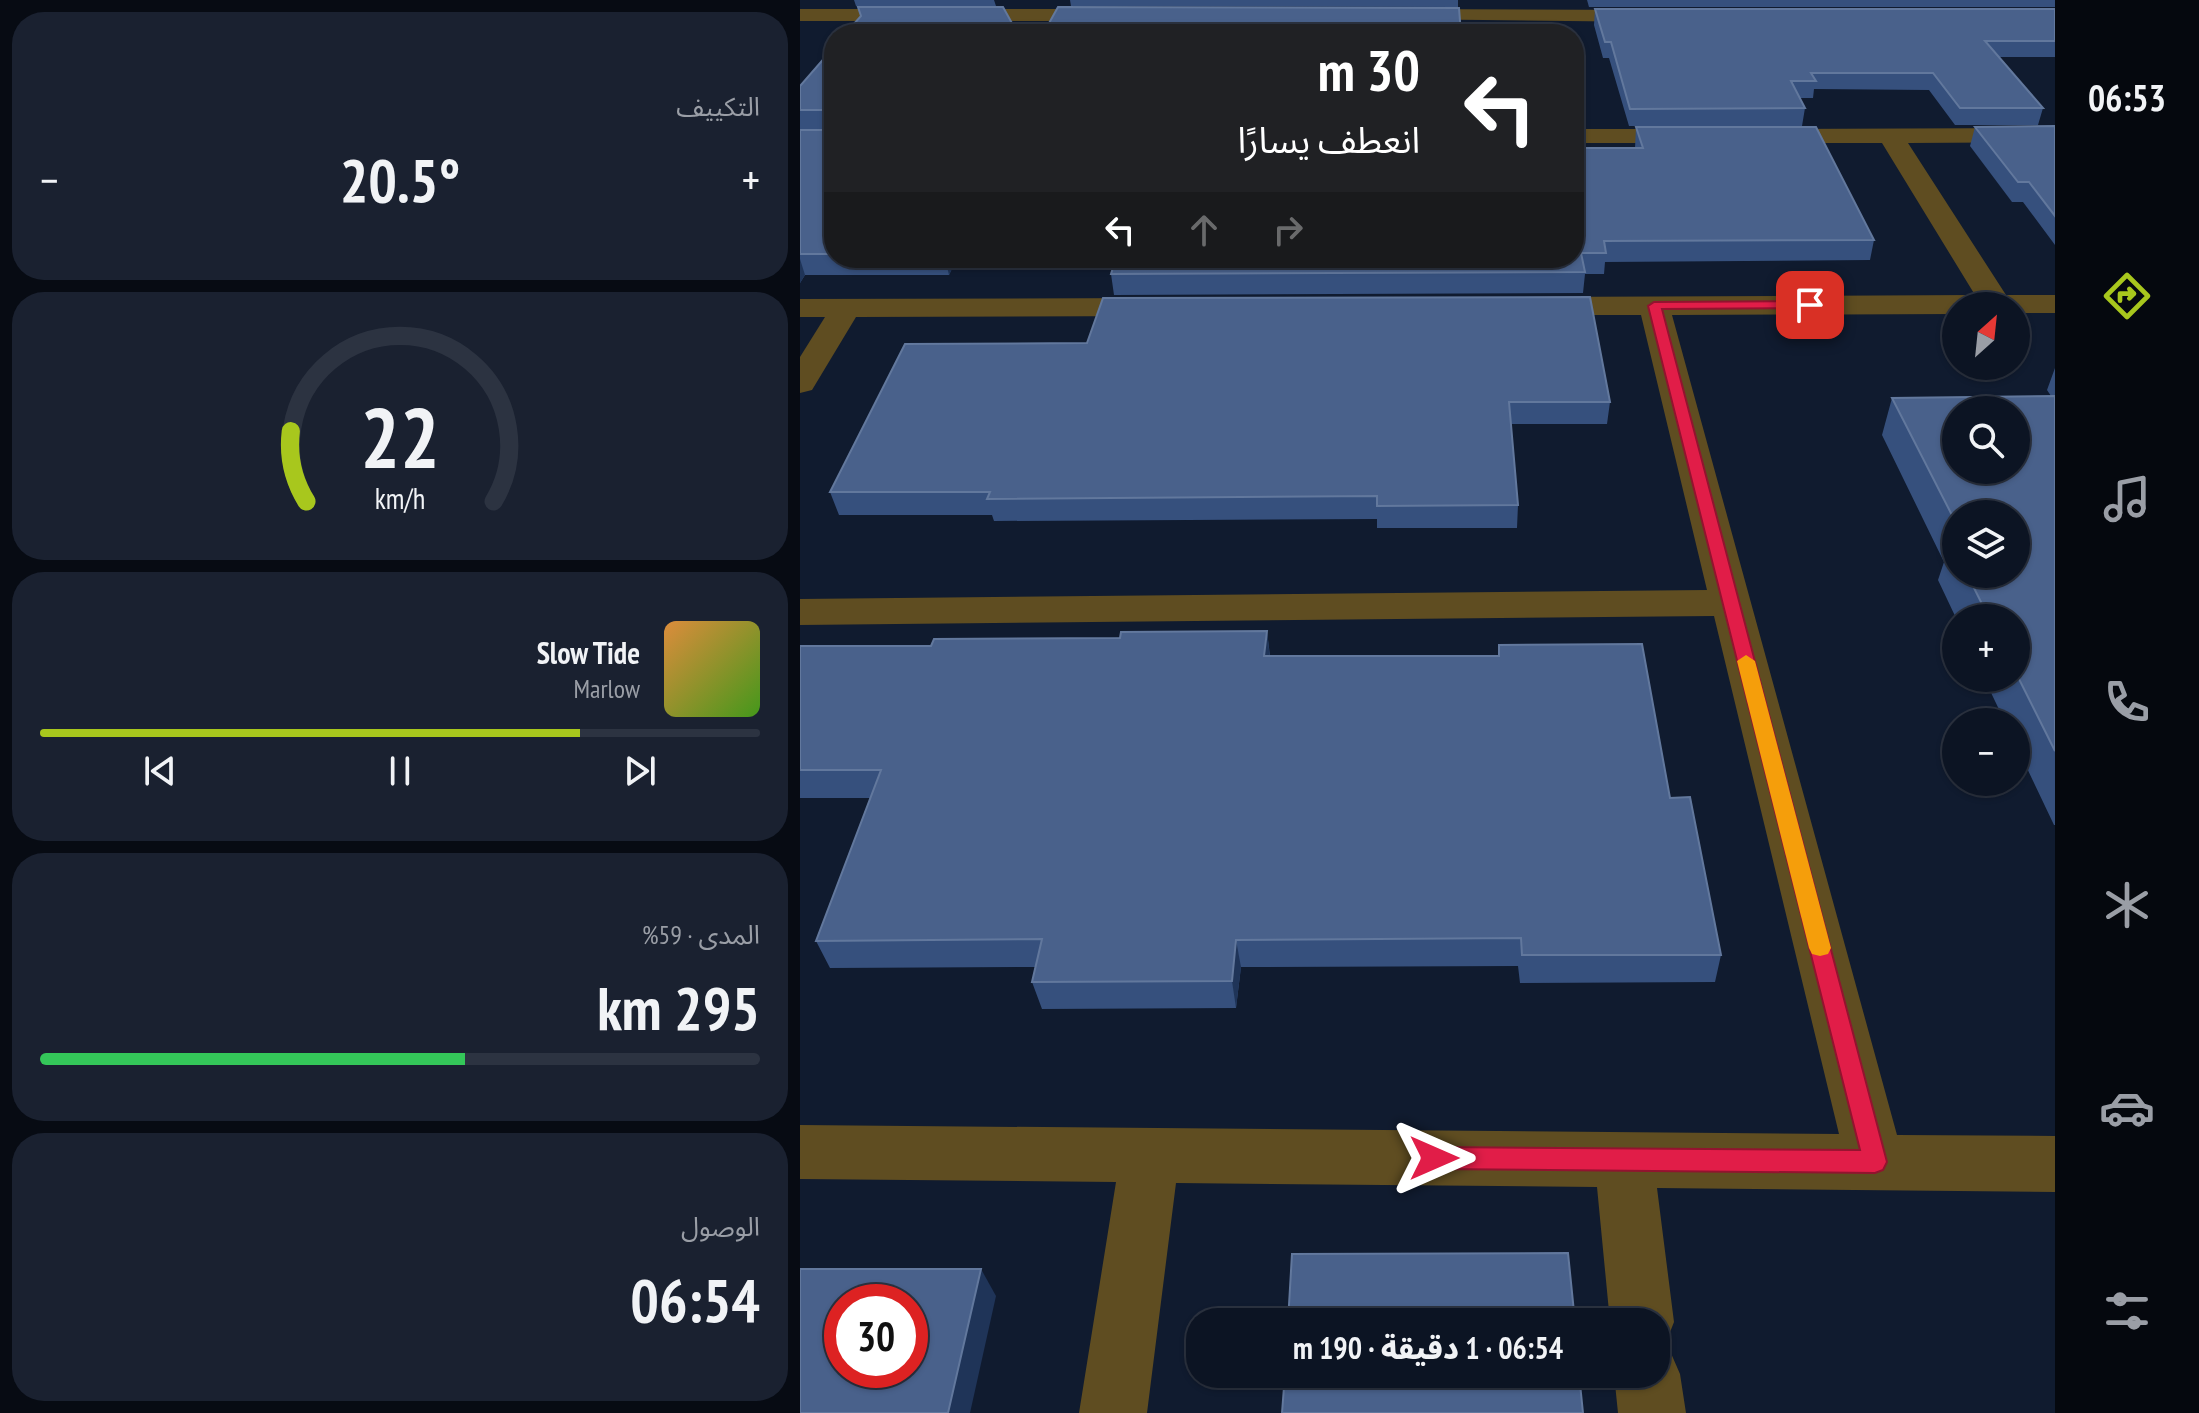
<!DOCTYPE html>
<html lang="ar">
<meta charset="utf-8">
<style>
body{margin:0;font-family:"PT Sans Narrow","Noto Sans Arabic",sans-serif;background:#1a2130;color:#f1f3f6;direction:rtl;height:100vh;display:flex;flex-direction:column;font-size:30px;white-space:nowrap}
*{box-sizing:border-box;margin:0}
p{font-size:26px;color:#9a9ea6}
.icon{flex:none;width:44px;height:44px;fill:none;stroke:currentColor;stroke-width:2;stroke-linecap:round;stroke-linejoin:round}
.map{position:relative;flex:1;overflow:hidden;direction:ltr}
.panel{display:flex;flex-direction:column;gap:12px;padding:12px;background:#070b13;width:800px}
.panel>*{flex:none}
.banner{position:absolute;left:24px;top:24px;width:760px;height:244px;border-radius:32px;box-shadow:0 2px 6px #0004,0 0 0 2px #2c3341;direction:rtl;background:#202124;color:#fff;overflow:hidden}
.needle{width:52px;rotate:27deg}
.tools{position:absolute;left:1142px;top:292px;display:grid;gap:16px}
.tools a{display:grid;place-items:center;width:88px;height:88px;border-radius:50%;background:#0c1423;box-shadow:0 2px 6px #0004,0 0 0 2px #2c3341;font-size:40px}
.speed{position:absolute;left:24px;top:1284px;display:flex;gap:16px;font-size:40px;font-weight:700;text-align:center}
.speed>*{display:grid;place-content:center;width:104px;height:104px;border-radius:50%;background:#0c1423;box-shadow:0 2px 6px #0004,0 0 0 2px #2c3341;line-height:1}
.speed .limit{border:12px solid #d22;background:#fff;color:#111}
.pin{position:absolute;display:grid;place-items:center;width:68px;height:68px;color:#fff;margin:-34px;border-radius:16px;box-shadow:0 4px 12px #0006}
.me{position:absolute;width:88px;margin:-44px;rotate:90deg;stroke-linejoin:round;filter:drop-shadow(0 0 6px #0008)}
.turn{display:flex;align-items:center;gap:28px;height:168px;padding:0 32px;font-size:36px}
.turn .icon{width:104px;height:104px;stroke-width:2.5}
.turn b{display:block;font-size:56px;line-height:68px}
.lanes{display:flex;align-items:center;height:76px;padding:0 32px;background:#0003;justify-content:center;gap:40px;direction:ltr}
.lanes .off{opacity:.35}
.big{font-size:60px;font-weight:800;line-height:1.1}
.panel .tile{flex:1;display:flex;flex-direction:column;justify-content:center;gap:12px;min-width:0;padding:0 28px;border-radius:32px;background:#1a2130}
.panel .dial{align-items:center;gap:0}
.dial svg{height:208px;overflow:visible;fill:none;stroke:#2c3341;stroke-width:7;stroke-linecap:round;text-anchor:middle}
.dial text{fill:#f1f3f6;stroke:none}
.song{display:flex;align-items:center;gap:24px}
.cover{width:96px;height:96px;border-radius:12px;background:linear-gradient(135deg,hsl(30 70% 55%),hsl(100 70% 35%))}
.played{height:8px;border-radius:4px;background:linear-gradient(90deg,#a8c71d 75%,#2c3341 75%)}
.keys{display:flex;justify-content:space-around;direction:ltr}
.heat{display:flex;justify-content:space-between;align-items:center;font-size:44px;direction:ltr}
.charge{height:12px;border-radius:6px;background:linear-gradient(90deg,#34c759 59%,#2c3341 0)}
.trip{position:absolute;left:386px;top:1308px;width:484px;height:80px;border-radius:32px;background:#0c1423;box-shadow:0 2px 6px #0004,0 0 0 2px #2c3341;font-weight:800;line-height:80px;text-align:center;direction:rtl}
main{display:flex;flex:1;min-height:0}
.tab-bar{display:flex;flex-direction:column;width:144px;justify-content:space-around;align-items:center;background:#05080e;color:#9a9ea6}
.tab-bar .icon{width:56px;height:56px}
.tab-bar .current{color:#a8c71d}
.tab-bar b{font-size:36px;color:#f1f3f6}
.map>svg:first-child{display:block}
</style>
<main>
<nav class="tab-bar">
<b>06:53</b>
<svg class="icon current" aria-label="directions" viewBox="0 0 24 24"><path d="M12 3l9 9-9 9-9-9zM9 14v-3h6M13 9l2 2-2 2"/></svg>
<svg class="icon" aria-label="music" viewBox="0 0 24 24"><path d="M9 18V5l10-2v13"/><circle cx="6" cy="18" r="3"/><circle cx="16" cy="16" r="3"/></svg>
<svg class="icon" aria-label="phone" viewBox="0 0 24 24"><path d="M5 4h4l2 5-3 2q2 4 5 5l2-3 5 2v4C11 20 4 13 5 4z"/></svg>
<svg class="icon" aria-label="climate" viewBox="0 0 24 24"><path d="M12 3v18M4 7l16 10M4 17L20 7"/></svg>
<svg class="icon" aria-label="car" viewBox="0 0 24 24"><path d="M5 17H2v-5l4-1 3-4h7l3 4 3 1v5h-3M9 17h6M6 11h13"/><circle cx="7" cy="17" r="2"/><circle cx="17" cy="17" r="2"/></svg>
<svg class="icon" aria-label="filters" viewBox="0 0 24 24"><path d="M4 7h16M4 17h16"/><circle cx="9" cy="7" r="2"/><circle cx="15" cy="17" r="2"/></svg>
</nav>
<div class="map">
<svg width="1255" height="1413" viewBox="0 0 1255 1413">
<rect width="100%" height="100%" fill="#101b2f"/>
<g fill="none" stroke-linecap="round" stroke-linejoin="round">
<g fill="#5f4d21" fill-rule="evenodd">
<polygon points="0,9 313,9 323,15 313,21 0,21"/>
<polygon points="601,9 853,10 863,16 853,22 594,19 591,15 594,11"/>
<polygon points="1255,128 1255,142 1108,143 1206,295 1255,295 1255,313 1216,313 1216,306 1156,306 1156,314 872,315 1097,1135 1255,1136 1255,1192 857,1188 874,1322 865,1345 861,1347 870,1351 880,1374 886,1413 818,1413 814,1374 856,1374 856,1322 810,1322 797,1187 376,1183 347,1413 279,1413 316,1182 0,1179 0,1125 1039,1134 914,616 0,625 0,599 907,590 841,315 730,315 719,313 715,306 719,299 730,297 1175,295 1082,143 961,143 952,141 949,136 952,131 961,129"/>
<polygon points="774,129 897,129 906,131 909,136 906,141 897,143 774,143"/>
<polygon points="358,298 369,300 373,307 369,314 358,316 56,317 12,390 0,393 0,357 25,317 0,317 0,299"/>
</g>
</g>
<g fill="#36507d" fill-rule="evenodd">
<polygon points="54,0 194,0 196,6 56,6"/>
<polygon points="270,0 658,0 658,7 271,6"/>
<polygon points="787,0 1255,0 1255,7 789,7"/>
<polygon points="795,9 1255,9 1255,57 1199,57 1243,108 1238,125 1155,125 1129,90 1014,89 1013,98 1000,98 1005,108 1002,126 829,126 809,58 803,58 794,25"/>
<polygon points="34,47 34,258 157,258 149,275 5,275 0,283 0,130 30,130 30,129 0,129 0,86"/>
<polygon points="1255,126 1255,245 1223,202 1212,202 1170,146 1175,127"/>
<polygon points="836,127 1074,240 1070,260 805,262 804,274 785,274 783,293 314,295 311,274 835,148"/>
<polygon points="105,344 810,402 807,424 711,424 718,505 717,528 577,528 577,519 194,521 192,515 39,515 30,492"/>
<path d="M1255 368V825H1254L1216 745V722H1205L1184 678H1216V618H1156L1138 580 1144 562 1082 435 1092 398 1251 396 1247 390ZM1156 514 1216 574H1156Z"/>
<polygon points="467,631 470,656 698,656 699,645 870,798 921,955 915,982 720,983 718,966 441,967 436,1008 242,1009 232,982 236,967 30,968 16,941 70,798 0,798 0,646 131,646"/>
</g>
<g fill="#1f3458">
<polygon points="145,258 157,258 149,275"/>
<polygon points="0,259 5,275 0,283"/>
<polygon points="467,631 470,659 464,656"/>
<polygon points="436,940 441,967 436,1008 432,981"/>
<polygon points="181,1269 196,1296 170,1413 148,1413"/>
</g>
<g fill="#49618b" stroke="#62789d" stroke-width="2" fill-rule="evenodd">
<polygon points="58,7 203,7 218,34 45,34 61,16"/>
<polygon points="258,7 659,8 661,34 243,34"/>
<polygon points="795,9 1255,9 1255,41 1185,41 1243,108 1160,108 1133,73 1011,73 1016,81 991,81 1005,108 830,109 811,42 805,42"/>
<polygon points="34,47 34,254 0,254 0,130 30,130 31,110 0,110 0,86"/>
<polygon points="1255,126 1255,216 1229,182 1218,182 1175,127"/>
<polygon points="836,127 1016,127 1074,240 804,241 806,253 781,253 785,272 311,274 316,258 774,258 774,148 843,148"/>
<polygon points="790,297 810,402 709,402 718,505 577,506 577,496 187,499 190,492 30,492 105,344 287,343 303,298"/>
<path d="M1255 396V751L1216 673V618H1189L1167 574H1216V514H1156V523L1092 398ZM1156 410H1216V470H1156Z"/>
<polygon points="1151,542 1156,542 1156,553"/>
<polygon points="467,631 464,656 699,656 699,645 842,644 870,798 890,797 921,955 722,955 721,938 436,940 432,981 232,982 242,939 16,941 81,770 0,770 0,646 131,646 134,639 320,638 321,632"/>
<polygon points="768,1253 775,1322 488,1322 492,1254"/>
<path d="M0 1269H181L148 1413H0ZM42 1302H110V1370H42Z"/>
<polygon points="485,1374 779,1374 783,1413 482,1413"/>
</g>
<polygon fill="#e11d48" stroke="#92132f" stroke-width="2" points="1010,301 1014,302 1014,308 862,309 1087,1162 1083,1170 1075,1173 634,1169 626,1166 622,1158 626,1150 634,1147 1060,1150 848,306 854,302"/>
<polygon fill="#f59e0b" points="946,655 955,661 1031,948 1028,954 1020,956 1012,954 1009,948 937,661"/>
</svg>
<div class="tools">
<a><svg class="needle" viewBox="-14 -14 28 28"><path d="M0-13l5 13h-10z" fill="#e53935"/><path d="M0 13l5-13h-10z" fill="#9a9ea6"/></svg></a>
<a><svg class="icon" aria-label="search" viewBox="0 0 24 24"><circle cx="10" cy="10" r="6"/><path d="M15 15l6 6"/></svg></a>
<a><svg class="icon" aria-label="layers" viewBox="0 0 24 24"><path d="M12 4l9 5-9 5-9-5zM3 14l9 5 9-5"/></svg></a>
<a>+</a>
<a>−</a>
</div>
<div class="speed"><div class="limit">30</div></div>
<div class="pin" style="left:1010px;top:305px;background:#d93025"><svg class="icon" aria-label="arrive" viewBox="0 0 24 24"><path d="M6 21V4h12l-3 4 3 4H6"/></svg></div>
<svg class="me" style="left:634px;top:1158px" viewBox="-20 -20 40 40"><path d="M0-17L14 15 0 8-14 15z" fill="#e11d48" stroke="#fff" stroke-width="4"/></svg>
<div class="trip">06:54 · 1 دقيقة · 190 m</div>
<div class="banner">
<div class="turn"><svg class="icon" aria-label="left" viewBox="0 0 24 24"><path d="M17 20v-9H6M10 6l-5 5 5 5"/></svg><div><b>30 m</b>انعطف يسارًا</div></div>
<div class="lanes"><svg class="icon" aria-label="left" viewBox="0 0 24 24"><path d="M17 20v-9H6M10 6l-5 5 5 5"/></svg><svg class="icon off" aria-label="ahead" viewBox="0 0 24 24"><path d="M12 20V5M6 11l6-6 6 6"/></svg><svg class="icon off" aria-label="right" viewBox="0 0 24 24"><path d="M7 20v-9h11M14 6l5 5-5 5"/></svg></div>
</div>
</div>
<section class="panel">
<div class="tile"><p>التكييف</p>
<div class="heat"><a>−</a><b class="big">20.5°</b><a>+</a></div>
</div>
<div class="tile dial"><svg viewBox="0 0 100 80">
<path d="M14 69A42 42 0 1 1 86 69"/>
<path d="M14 69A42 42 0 0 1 8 42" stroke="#a8c71d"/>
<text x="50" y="56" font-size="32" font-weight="700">22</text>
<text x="50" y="72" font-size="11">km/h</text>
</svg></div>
<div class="tile">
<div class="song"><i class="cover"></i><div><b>Slow Tide</b><p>Marlow</p></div></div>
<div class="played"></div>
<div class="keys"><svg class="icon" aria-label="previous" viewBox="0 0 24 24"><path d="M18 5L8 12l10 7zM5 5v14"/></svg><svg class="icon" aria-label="pause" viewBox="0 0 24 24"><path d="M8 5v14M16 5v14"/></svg><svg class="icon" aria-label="next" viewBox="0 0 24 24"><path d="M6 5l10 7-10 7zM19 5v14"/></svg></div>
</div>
<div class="tile"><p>المدى · 59%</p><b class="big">295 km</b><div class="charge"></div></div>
<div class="tile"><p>الوصول</p><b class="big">06:54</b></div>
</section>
</main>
